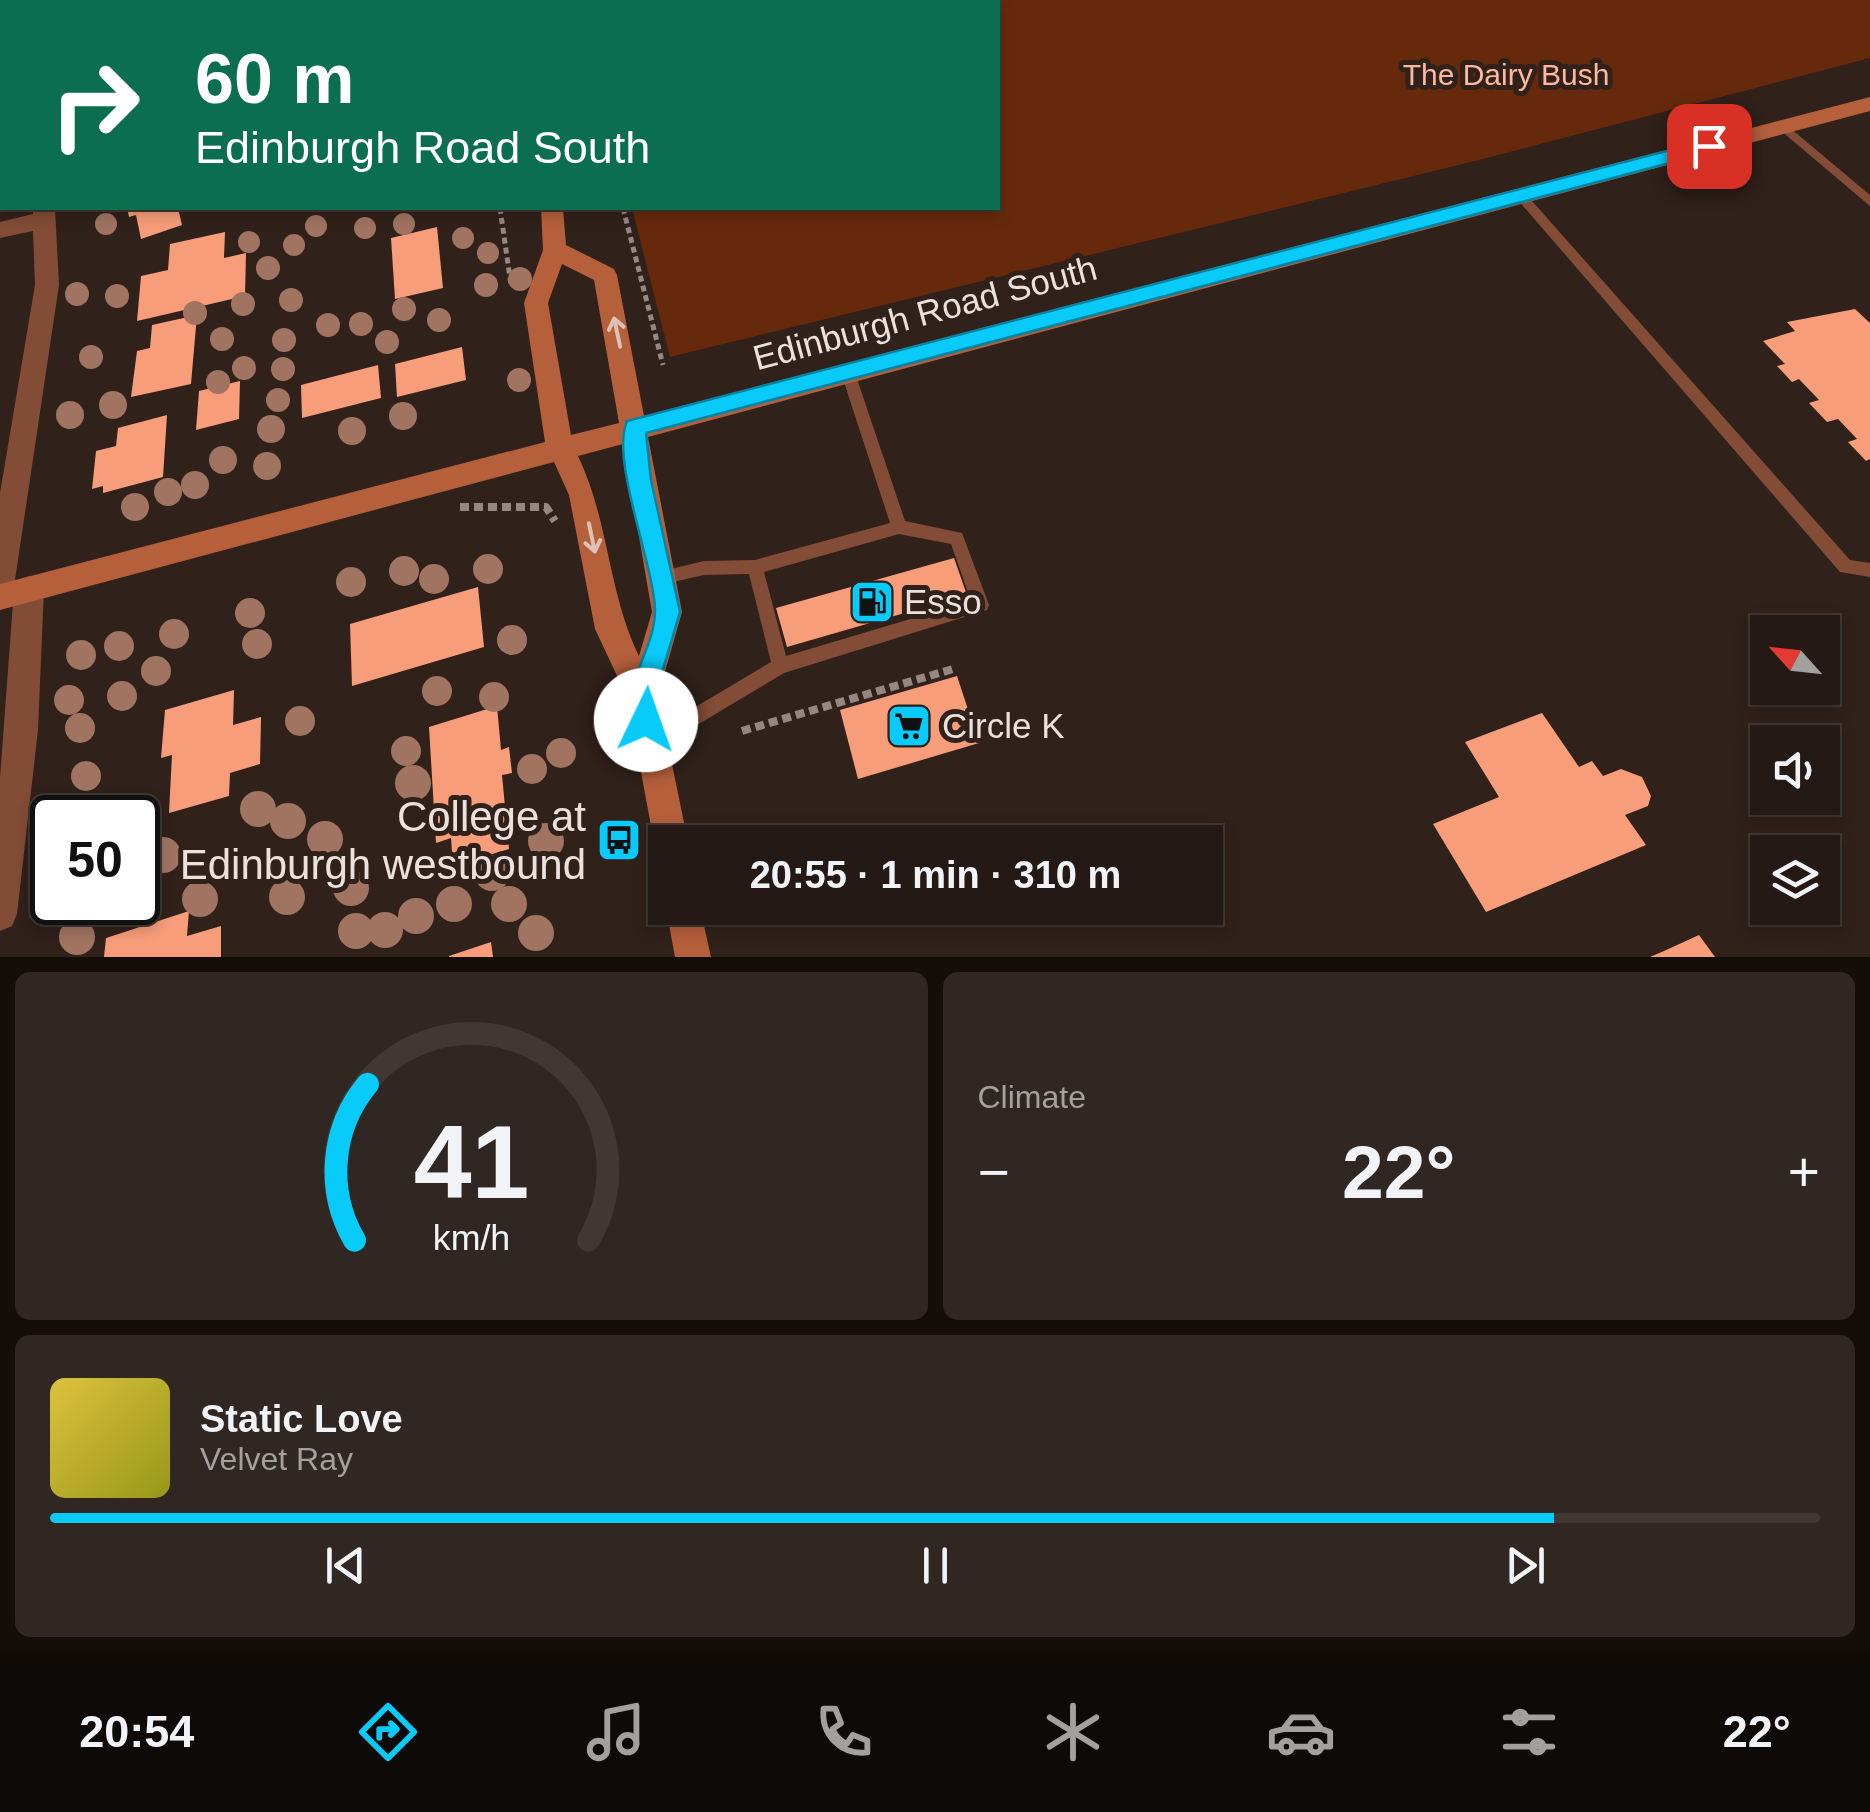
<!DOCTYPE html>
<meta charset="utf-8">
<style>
body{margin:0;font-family:Helvetica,sans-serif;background:#302622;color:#f1f3f6;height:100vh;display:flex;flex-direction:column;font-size:38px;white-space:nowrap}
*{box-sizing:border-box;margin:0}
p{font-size:32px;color:#a3a0a0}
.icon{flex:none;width:55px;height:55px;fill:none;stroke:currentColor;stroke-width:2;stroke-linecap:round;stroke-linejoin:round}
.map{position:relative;height:957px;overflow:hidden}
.sheet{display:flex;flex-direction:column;gap:15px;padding:15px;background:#140e0b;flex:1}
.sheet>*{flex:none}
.hud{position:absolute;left:0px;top:0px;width:1000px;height:210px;box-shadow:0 5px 15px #0003,0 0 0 2px #413834;background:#0b6e4f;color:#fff;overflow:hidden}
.needle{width:65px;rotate:297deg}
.controls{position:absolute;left:1750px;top:615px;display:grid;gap:20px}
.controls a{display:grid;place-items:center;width:90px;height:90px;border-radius:0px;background:#241914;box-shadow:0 5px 15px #0003,0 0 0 2px #413834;font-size:50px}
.speed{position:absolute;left:30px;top:795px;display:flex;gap:20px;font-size:50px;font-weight:700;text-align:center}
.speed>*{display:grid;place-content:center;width:130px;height:130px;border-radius:50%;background:#241914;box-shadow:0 5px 15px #0003,0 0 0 2px #413834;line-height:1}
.speed .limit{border:5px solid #111;border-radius:15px;background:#fff;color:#111}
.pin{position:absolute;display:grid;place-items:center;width:85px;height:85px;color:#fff;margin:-42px;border-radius:20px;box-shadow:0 5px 15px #0006}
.me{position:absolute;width:110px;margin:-55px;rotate:3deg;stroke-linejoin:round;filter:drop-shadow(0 0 8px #0008)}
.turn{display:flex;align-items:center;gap:35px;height:210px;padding:0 30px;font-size:45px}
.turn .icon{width:130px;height:130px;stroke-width:2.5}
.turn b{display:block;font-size:70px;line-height:85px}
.big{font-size:75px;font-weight:700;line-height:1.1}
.sheet .tile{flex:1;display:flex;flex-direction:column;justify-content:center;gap:15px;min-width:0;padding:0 35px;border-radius:15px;background:#302622}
.sheet .dial{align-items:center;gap:0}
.dial svg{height:260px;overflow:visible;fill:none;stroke:#413834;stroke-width:7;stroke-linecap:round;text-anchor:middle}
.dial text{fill:#f1f3f6;stroke:none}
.song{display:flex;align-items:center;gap:30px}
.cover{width:120px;height:120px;border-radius:15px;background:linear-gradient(135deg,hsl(50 70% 55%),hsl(60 70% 35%))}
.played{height:10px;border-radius:5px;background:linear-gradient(90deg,#09cbfa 85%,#413834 85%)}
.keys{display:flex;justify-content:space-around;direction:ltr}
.heat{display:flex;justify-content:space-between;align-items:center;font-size:55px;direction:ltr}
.sheet .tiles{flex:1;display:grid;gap:15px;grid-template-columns:1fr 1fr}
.tile:last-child{grid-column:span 2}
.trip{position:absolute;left:648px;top:825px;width:575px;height:100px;border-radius:0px;background:#241914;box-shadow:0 5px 15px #0003,0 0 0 2px #413834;font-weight:700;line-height:100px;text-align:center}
.tab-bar{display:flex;height:160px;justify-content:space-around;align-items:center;background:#0e0a08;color:#a3a0a0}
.tab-bar .icon{width:70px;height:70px}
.tab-bar .selected{color:#09cbfa}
.tab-bar b{font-size:45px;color:#f1f3f6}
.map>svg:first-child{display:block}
</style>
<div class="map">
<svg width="1870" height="957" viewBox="0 0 1870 957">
<rect width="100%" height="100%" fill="#30211a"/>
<polygon fill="#67290b" points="581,0 1870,0 1870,58 1479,160 670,357 632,208 998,208 998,2"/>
<g fill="#f89d79">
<polygon points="127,208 178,208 182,225 141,239 136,215 129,217"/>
<polygon points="437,227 443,288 395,299 391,238"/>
<polygon points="225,232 224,258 246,253 245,296 137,321 141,276 168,270 170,244"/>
<polygon points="1855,309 1870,323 1870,459 1866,461 1848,442 1857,439 1838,419 1827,422 1809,403 1819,400 1799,379 1792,382 1777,366 1785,364 1763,341 1795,331 1787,322"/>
<polygon points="197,315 191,384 131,397 137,351 150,348 152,325"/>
<polygon points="462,347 466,380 397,397 395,364"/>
<polygon points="378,365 381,398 302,418 301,385"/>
<polygon points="240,381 239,419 196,430 199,391"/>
<polygon points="167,415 163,477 103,493 103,486 92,489 96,451 116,446 118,428"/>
<polygon points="954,558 967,595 787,647 776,608"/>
<polygon points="478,587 484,647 352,686 350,624"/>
<polygon points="957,676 979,743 858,779 840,710"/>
<polygon points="234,690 233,725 261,717 260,764 230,773 229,796 169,813 172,755 161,758 165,710"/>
<polygon points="497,706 501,750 509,747 512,773 502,775 509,849 453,866 451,838 436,843 429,727"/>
<polygon points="1542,713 1579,767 1592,761 1603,776 1621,769 1642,777 1651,796 1648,806 1625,815 1646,845 1486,912 1433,824 1499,797 1465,742"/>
<polygon points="189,911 187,936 221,926 221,957 104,957 106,938"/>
<polygon points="1699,935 1715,957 1650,957 1664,951"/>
<polygon points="491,942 493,957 449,957 449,956"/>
</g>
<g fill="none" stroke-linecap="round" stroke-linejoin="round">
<g stroke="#958883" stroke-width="5" stroke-dasharray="6 4" stroke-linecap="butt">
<polyline points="500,208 511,285"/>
<polyline points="623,208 663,365"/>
</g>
<g stroke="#958883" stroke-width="8" stroke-dasharray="9 5" stroke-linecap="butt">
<polyline points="460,507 546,507 555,521"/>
<polyline points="742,731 953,669"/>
<polyline points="604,844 619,840"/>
</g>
<g fill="#824c36" fill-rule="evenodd">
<polygon points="1784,123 1870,195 1870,206 1780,130 1780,124"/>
<polygon points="1521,192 1525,193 1850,560 1870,563 1870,577 1840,572 1517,199 1517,193"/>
<path d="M848 367 855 373 905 521 962 533 989 605 987 610 784 673 657 749 651 752 645 749 642 743 645 737 771 662 749 574 704 575 660 585 654 583 652 578 654 573 704 561 755 560 890 523 841 373ZM899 534 951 544 971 601 786 656 764 572Z"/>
</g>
<g fill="#824c36" fill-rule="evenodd">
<polygon points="33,208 55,208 59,285 15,580 10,589 0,593 0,493 35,285 33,231 0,238 0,222 33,214"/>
<polygon points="29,576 39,580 44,589 38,730 17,914 12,926 0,931 0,778 14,589 19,580"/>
</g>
<g fill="#b55f3b" fill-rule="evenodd">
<polygon points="510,0 530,0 531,2 512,2"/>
<path d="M1870 97V111L648 437 682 612 658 696 688 842H665V856L654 842 627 697 595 629 569 495 554 462 0 610V584L545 442 524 303 543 250 541 208H563L566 245 614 269 617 275 644 416ZM562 264 594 280 619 423 571 435 548 303ZM623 444 652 612 639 656C608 593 609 520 578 456Z"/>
<polygon points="666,908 700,908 711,957 675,957"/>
</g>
</g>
<g fill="#a17462">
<circle cx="106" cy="224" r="11"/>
<circle cx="404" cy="224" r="11"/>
<circle cx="316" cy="226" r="11"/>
<circle cx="365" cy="228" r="11"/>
<circle cx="463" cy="238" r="11"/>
<circle cx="249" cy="242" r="11"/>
<circle cx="294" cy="245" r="11"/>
<circle cx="488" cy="253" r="11"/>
<circle cx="268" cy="268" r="12"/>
<circle cx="520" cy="279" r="12"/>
<circle cx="486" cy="285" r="12"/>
<circle cx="77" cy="294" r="12"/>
<circle cx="117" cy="296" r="12"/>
<circle cx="291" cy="300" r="12"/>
<circle cx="243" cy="304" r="12"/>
<circle cx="404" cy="309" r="12"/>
<circle cx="195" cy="313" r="12"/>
<circle cx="439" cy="320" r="12"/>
<circle cx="361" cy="324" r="12"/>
<circle cx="328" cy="325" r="12"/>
<circle cx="222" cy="339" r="12"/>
<circle cx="284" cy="340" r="12"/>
<circle cx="387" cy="342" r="12"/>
<circle cx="91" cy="357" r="12"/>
<circle cx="244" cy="368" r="12"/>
<circle cx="283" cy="369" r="12"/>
<circle cx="519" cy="380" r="12"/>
<circle cx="218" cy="382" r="12"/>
<circle cx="278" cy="400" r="12"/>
<circle cx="113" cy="405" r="14"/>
<circle cx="70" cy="415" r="14"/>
<circle cx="403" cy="416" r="14"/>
<circle cx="271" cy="429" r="14"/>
<circle cx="352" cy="431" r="14"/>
<circle cx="223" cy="460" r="14"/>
<circle cx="267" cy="466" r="14"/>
<circle cx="195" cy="485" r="14"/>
<circle cx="168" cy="492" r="14"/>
<circle cx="135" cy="507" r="14"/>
<circle cx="488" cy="569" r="15"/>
<circle cx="404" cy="571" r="15"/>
<circle cx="434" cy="579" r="15"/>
<circle cx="351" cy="582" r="15"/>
<circle cx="250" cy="613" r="15"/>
<circle cx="174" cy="634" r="15"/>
<circle cx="512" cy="640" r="15"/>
<circle cx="257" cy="644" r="15"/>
<circle cx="119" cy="646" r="15"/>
<circle cx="81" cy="655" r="15"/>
<circle cx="156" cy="671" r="15"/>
<circle cx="437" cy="691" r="15"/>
<circle cx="122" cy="696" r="15"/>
<circle cx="494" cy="697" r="15"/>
<circle cx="69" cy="700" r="15"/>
<circle cx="300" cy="721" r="15"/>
<circle cx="80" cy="728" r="15"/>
<circle cx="406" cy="751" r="15"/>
<circle cx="561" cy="753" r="15"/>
<circle cx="532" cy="769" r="15"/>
<circle cx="86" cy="776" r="15"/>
<circle cx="413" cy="783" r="18"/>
<circle cx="258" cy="809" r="18"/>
<circle cx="288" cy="821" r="18"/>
<circle cx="325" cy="839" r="18"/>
<circle cx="546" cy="841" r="18"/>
<circle cx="163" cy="855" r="18"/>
<circle cx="492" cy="873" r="18"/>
<circle cx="351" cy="888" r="18"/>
<circle cx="287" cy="897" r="18"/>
<circle cx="200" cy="899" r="18"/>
<circle cx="454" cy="904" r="18"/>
<circle cx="509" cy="904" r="18"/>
<circle cx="416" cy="916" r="18"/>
<circle cx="385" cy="930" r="18"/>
<circle cx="356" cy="931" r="18"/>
<circle cx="536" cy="933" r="18"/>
<circle cx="77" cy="937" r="18"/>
</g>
<defs><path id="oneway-shaft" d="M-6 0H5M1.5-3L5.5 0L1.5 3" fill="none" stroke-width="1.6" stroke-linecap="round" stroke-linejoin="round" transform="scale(2.5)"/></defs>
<g stroke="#dec0b4">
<use href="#oneway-shaft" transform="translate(617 332) rotate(-102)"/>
<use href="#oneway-shaft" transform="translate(592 538) rotate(78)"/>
</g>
<path fill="#09cbfa" stroke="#0684a2" stroke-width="2.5" d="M1709 140 1718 146 1715 151 646 433 651 480 680 612 655 696 660 720 656 728 646 732 637 728C618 684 655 653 655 610 654 565 610 459 627 421Z"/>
<defs>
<symbol id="fuel-square" viewBox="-11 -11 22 22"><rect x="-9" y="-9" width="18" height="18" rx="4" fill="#09cbfa" stroke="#30211a"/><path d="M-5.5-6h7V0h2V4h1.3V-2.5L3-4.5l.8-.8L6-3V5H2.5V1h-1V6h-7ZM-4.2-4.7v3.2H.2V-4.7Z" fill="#111"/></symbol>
<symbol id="supermarket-square" viewBox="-11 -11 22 22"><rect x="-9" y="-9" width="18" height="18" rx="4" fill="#09cbfa" stroke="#30211a"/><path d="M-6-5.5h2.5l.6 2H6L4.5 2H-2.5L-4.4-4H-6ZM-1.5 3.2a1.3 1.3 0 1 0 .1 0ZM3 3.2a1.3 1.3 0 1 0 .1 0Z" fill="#111"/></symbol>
<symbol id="bus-square" viewBox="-11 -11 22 22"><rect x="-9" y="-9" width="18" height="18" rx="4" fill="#09cbfa" stroke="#30211a"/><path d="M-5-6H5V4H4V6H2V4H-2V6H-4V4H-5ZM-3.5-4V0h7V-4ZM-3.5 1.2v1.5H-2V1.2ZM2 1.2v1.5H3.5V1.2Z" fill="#111"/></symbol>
</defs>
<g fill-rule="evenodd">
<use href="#fuel-square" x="847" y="577" width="50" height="50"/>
<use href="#supermarket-square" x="884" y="701" width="50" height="50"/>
<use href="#bus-square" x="594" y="815" width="50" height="50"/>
</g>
<g text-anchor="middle" stroke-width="10" stroke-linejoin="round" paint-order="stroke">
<g font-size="30" fill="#feb89c" stroke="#30211a">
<text x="1506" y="85">The Dairy Bush</text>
</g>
<g font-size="35" fill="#ece1dd" stroke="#30211a">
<text transform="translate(925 313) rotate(-15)" y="12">Edinburgh Road South</text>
</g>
<g font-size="35" fill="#ece1dd" stroke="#30211a" text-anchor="start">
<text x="904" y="614">Esso</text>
<text x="942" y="738">Circle K</text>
</g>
<g font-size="42" fill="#ece1dd" stroke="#30211a" text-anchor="end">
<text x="586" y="831">College at<tspan x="586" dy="48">Edinburgh westbound</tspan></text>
</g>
</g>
</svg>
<div class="controls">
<a><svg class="needle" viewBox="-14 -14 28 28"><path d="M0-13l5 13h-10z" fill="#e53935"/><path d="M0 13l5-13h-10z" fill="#a3a0a0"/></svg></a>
<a><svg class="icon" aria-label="sound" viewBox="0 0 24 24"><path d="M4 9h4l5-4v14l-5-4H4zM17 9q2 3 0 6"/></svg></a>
<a><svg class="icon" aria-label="layers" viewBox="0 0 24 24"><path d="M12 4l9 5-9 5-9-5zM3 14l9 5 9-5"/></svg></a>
</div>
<div class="speed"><div class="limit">50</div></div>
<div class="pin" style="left:1709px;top:146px;background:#d93025"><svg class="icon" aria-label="arrive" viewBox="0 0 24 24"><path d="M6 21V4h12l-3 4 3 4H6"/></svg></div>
<svg class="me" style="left:646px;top:720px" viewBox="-20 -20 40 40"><circle r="19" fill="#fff"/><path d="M0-13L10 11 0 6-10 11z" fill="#09cbfa"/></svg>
<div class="trip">20:55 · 1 min · 310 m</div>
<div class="hud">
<div class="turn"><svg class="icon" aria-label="right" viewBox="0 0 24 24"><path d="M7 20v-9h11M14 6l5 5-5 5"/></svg><div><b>60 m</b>Edinburgh Road South</div></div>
</div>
</div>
<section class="sheet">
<div class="tiles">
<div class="tile dial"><svg viewBox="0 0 100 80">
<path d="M14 69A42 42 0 1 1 86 69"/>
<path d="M14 69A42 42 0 0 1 18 21" stroke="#09cbfa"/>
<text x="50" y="56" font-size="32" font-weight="700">41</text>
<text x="50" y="72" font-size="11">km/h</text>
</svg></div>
<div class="tile"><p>Climate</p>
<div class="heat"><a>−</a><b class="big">22°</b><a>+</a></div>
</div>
<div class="tile">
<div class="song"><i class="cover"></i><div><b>Static Love</b><p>Velvet Ray</p></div></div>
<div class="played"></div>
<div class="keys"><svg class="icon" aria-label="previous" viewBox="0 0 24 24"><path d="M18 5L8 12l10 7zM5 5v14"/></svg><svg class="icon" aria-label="pause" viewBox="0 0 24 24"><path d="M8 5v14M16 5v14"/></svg><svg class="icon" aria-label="next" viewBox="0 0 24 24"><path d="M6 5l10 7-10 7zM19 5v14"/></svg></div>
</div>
</div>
</section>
<nav class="tab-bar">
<b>20:54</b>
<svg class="icon selected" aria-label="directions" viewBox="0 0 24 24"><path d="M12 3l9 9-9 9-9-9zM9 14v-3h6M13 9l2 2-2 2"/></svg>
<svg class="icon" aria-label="music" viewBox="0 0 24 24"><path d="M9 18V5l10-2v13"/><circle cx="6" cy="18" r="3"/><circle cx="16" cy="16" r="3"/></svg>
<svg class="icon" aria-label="phone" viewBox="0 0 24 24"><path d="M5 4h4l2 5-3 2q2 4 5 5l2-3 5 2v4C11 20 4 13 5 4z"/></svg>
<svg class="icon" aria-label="climate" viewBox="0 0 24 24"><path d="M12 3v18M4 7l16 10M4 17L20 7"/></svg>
<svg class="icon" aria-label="car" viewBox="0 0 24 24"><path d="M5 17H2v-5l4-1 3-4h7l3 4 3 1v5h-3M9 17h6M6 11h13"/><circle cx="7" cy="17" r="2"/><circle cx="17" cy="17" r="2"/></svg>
<svg class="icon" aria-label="filters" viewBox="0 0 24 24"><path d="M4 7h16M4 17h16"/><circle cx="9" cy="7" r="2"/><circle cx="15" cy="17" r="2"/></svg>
<b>22°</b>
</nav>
